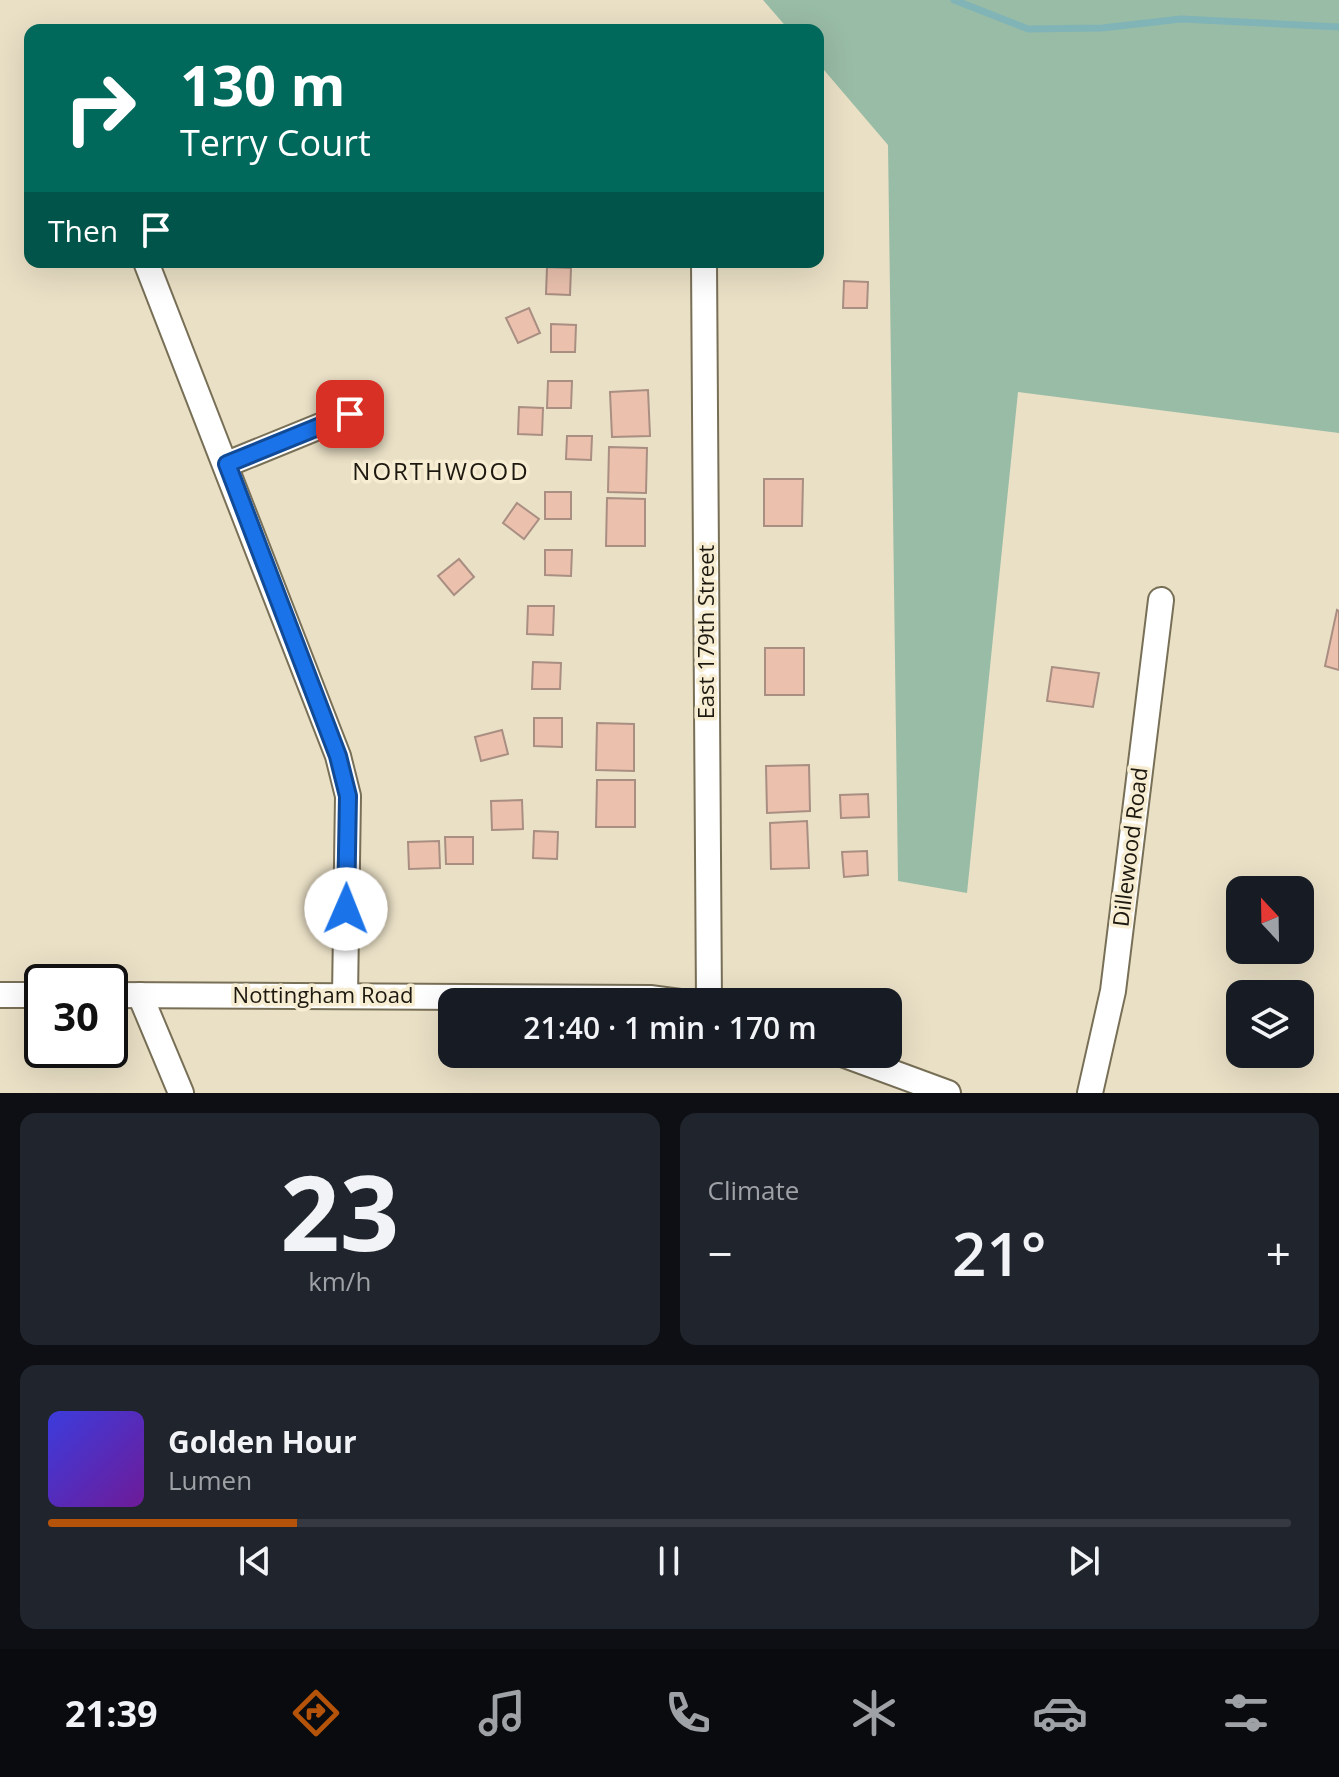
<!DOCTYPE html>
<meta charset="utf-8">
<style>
body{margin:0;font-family:"Open Sans",sans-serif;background:#20242c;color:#f1f3f6;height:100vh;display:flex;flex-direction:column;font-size:30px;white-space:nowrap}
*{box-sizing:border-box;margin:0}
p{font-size:26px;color:#9ea1a6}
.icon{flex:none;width:44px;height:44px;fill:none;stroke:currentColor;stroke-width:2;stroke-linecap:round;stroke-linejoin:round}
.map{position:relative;height:1093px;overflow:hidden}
.drawer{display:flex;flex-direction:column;gap:20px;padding:20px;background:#0d0f14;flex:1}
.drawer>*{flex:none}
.banner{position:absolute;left:24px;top:24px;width:800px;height:244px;border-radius:16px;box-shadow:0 8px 32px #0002;background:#00695c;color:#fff;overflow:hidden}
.needle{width:52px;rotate:338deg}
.controls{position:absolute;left:1226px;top:876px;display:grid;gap:16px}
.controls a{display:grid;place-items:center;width:88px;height:88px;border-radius:16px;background:#171b24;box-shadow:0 8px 32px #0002;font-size:40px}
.speed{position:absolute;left:24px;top:964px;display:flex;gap:16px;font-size:40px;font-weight:700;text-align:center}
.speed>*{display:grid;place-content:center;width:104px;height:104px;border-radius:50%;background:#171b24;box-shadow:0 8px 32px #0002;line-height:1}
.speed .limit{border:4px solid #111;border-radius:12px;background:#fff;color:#111}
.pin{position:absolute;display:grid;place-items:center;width:68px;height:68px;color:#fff;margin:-34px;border-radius:16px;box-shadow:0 4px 12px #0006}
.me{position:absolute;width:88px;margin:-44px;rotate:1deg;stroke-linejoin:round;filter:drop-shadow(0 0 6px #0008)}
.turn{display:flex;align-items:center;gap:28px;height:168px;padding:0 24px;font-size:36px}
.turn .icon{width:104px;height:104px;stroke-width:2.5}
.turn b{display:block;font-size:56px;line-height:68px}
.then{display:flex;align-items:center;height:76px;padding:0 24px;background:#0003;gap:16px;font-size:30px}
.big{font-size:60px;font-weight:600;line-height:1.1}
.drawer .tile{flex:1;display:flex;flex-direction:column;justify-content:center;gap:12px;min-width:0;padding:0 28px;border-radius:16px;background:#20242c}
.drawer .dial{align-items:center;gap:0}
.dial b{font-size:104px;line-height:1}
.song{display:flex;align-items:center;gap:24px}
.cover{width:96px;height:96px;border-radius:12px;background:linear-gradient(135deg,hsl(240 70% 55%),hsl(280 70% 35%))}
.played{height:8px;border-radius:4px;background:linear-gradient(90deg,#b45309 20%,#363941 20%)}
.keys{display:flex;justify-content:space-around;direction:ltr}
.heat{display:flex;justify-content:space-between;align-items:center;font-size:44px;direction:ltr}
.drawer .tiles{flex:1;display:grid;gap:20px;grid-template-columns:1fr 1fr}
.tile:last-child{grid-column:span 2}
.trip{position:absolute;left:438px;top:988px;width:464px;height:80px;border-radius:16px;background:#171b24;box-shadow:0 8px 32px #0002;font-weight:600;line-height:80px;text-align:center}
.tab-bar{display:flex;height:128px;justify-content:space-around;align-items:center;background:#090b0e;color:#9ea1a6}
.tab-bar .icon{width:56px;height:56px}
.tab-bar .current{color:#b45309}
.tab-bar b{font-size:36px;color:#f1f3f6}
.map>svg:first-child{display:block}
</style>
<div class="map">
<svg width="1339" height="1093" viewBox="0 0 1339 1093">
<rect width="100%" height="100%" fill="#eae0c6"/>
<polygon fill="#99bca6" points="763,0 1339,0 1339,433 1018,392 967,893 898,881 888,145 818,63 818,30 789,30"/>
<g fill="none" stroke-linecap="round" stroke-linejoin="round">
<polyline stroke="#80b4b6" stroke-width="7" points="954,0 1028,29 1102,28 1181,19 1339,27"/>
</g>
<g fill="#ebc1ae" stroke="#a98e82" stroke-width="2">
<polygon points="547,267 571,268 570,295 546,294"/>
<polygon points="844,281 868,282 867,308 843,308"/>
<polygon points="529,308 540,333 518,343 506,318"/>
<polygon points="551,324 576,325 575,352 551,352"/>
<polygon points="548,381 572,381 571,408 547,408"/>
<polygon points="648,390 650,436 612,437 610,392"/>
<polygon points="519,407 543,408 542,435 518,434"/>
<polygon points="567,436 592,436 591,460 566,459"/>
<polygon points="609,447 647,448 646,493 608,492"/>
<polygon points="764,479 803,479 802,526 764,526"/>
<rect x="545" y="492" width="26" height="27"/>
<polygon points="607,498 645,499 645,546 606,546"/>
<polygon points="517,503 539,519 524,539 503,523"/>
<polygon points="545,550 572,550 571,576 545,575"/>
<polygon points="459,559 474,577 454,595 438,576"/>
<polygon points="528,606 554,606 553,635 527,634"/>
<polygon points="1337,610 1339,611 1339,670 1325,666"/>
<rect x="765" y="648" width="39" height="47"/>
<polygon points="533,662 561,663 560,689 532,689"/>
<polygon points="1052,667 1099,673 1093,707 1047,701"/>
<polygon points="534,718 562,718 562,747 534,746"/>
<polygon points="597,723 634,724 634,771 596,770"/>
<polygon points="502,730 508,754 481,761 475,737"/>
<polygon points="809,765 810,811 767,813 766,766"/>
<polygon points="597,780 635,780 635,827 596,827"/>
<polygon points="868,794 869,817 841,818 840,795"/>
<polygon points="522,800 523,829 492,830 491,801"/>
<polygon points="807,821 809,868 771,869 770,823"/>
<polygon points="534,831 558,832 557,859 533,858"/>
<polygon points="445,837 473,837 473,864 446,864"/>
<polygon points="439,841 440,868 409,869 408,842"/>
<polygon points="867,851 868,875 844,877 842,852"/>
</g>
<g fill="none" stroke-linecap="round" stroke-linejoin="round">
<defs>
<g id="minor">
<polyline points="146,262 338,756 348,796 345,996"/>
<polyline points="704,262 709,1002"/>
<polyline points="227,464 350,414"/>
<polyline points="0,995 42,995"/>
<polyline points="110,995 650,998 680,1002"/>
<polyline points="140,995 181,1093"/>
<polyline points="842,1054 948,1093"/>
<polyline points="1090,1093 1113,991 1161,600"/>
</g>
</defs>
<use href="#minor" stroke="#786f57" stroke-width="28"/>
<use href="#minor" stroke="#fff" stroke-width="24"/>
</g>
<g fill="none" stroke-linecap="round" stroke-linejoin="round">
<defs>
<polyline id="route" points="346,909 348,796 338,756 227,464 350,414"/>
</defs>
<use href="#route" stroke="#114b97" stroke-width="20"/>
<use href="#route" stroke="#1a73e8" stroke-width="14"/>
</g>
<g text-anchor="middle" stroke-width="7" stroke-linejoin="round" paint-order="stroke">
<g font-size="22" fill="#1d1910" stroke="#f7edd2">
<text transform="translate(706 632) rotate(-90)" y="8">East 179th Street</text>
<text transform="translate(1130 847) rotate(-83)" y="8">Dillewood Road</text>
<text x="323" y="1003">Nottingham Road</text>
</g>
<g font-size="24" letter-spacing="2" fill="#1d1910" stroke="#f7edd2">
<text x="441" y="480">NORTHWOOD</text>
</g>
</g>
</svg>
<div class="controls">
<a><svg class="needle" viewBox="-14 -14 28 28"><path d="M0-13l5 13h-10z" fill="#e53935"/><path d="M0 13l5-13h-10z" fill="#9ea1a6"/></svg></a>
<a><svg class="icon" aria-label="layers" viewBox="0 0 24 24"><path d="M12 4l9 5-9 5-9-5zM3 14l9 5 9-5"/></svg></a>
</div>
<div class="speed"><div class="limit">30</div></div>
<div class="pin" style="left:350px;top:414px;background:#d93025"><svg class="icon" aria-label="arrive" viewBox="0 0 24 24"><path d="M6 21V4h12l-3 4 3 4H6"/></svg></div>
<svg class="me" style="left:346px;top:909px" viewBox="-20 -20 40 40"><circle r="19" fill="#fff"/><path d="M0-13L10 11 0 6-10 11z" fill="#1a73e8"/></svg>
<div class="trip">21:40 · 1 min · 170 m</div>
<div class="banner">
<div class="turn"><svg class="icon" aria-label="right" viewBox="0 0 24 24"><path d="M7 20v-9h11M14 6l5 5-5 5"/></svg><div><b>130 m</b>Terry Court</div></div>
<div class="then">Then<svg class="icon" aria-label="arrive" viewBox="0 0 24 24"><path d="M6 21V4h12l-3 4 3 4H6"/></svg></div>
</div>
</div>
<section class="drawer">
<div class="tiles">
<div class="tile dial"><b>23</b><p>km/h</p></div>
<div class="tile"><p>Climate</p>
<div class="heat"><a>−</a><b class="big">21°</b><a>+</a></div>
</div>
<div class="tile">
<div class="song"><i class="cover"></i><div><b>Golden Hour</b><p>Lumen</p></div></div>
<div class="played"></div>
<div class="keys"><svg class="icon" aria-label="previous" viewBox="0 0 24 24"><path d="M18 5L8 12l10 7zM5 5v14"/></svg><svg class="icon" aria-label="pause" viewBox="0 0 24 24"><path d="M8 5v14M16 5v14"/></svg><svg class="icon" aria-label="next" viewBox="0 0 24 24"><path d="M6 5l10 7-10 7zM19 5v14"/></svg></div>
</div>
</div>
</section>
<nav class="tab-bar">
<b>21:39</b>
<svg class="icon current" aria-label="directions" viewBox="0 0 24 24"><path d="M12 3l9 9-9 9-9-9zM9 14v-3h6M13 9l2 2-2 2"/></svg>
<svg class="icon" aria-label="music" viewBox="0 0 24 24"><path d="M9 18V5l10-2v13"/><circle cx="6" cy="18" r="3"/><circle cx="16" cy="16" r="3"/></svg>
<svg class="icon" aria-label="phone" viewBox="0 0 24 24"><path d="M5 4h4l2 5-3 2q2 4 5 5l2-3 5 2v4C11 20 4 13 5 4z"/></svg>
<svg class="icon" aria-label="climate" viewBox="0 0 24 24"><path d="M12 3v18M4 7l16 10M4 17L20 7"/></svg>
<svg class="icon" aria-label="car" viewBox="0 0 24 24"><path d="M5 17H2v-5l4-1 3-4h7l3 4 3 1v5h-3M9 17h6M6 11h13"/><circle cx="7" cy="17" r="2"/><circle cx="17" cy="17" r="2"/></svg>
<svg class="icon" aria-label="filters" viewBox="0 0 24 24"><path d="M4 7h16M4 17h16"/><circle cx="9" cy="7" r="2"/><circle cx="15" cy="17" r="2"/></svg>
</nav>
